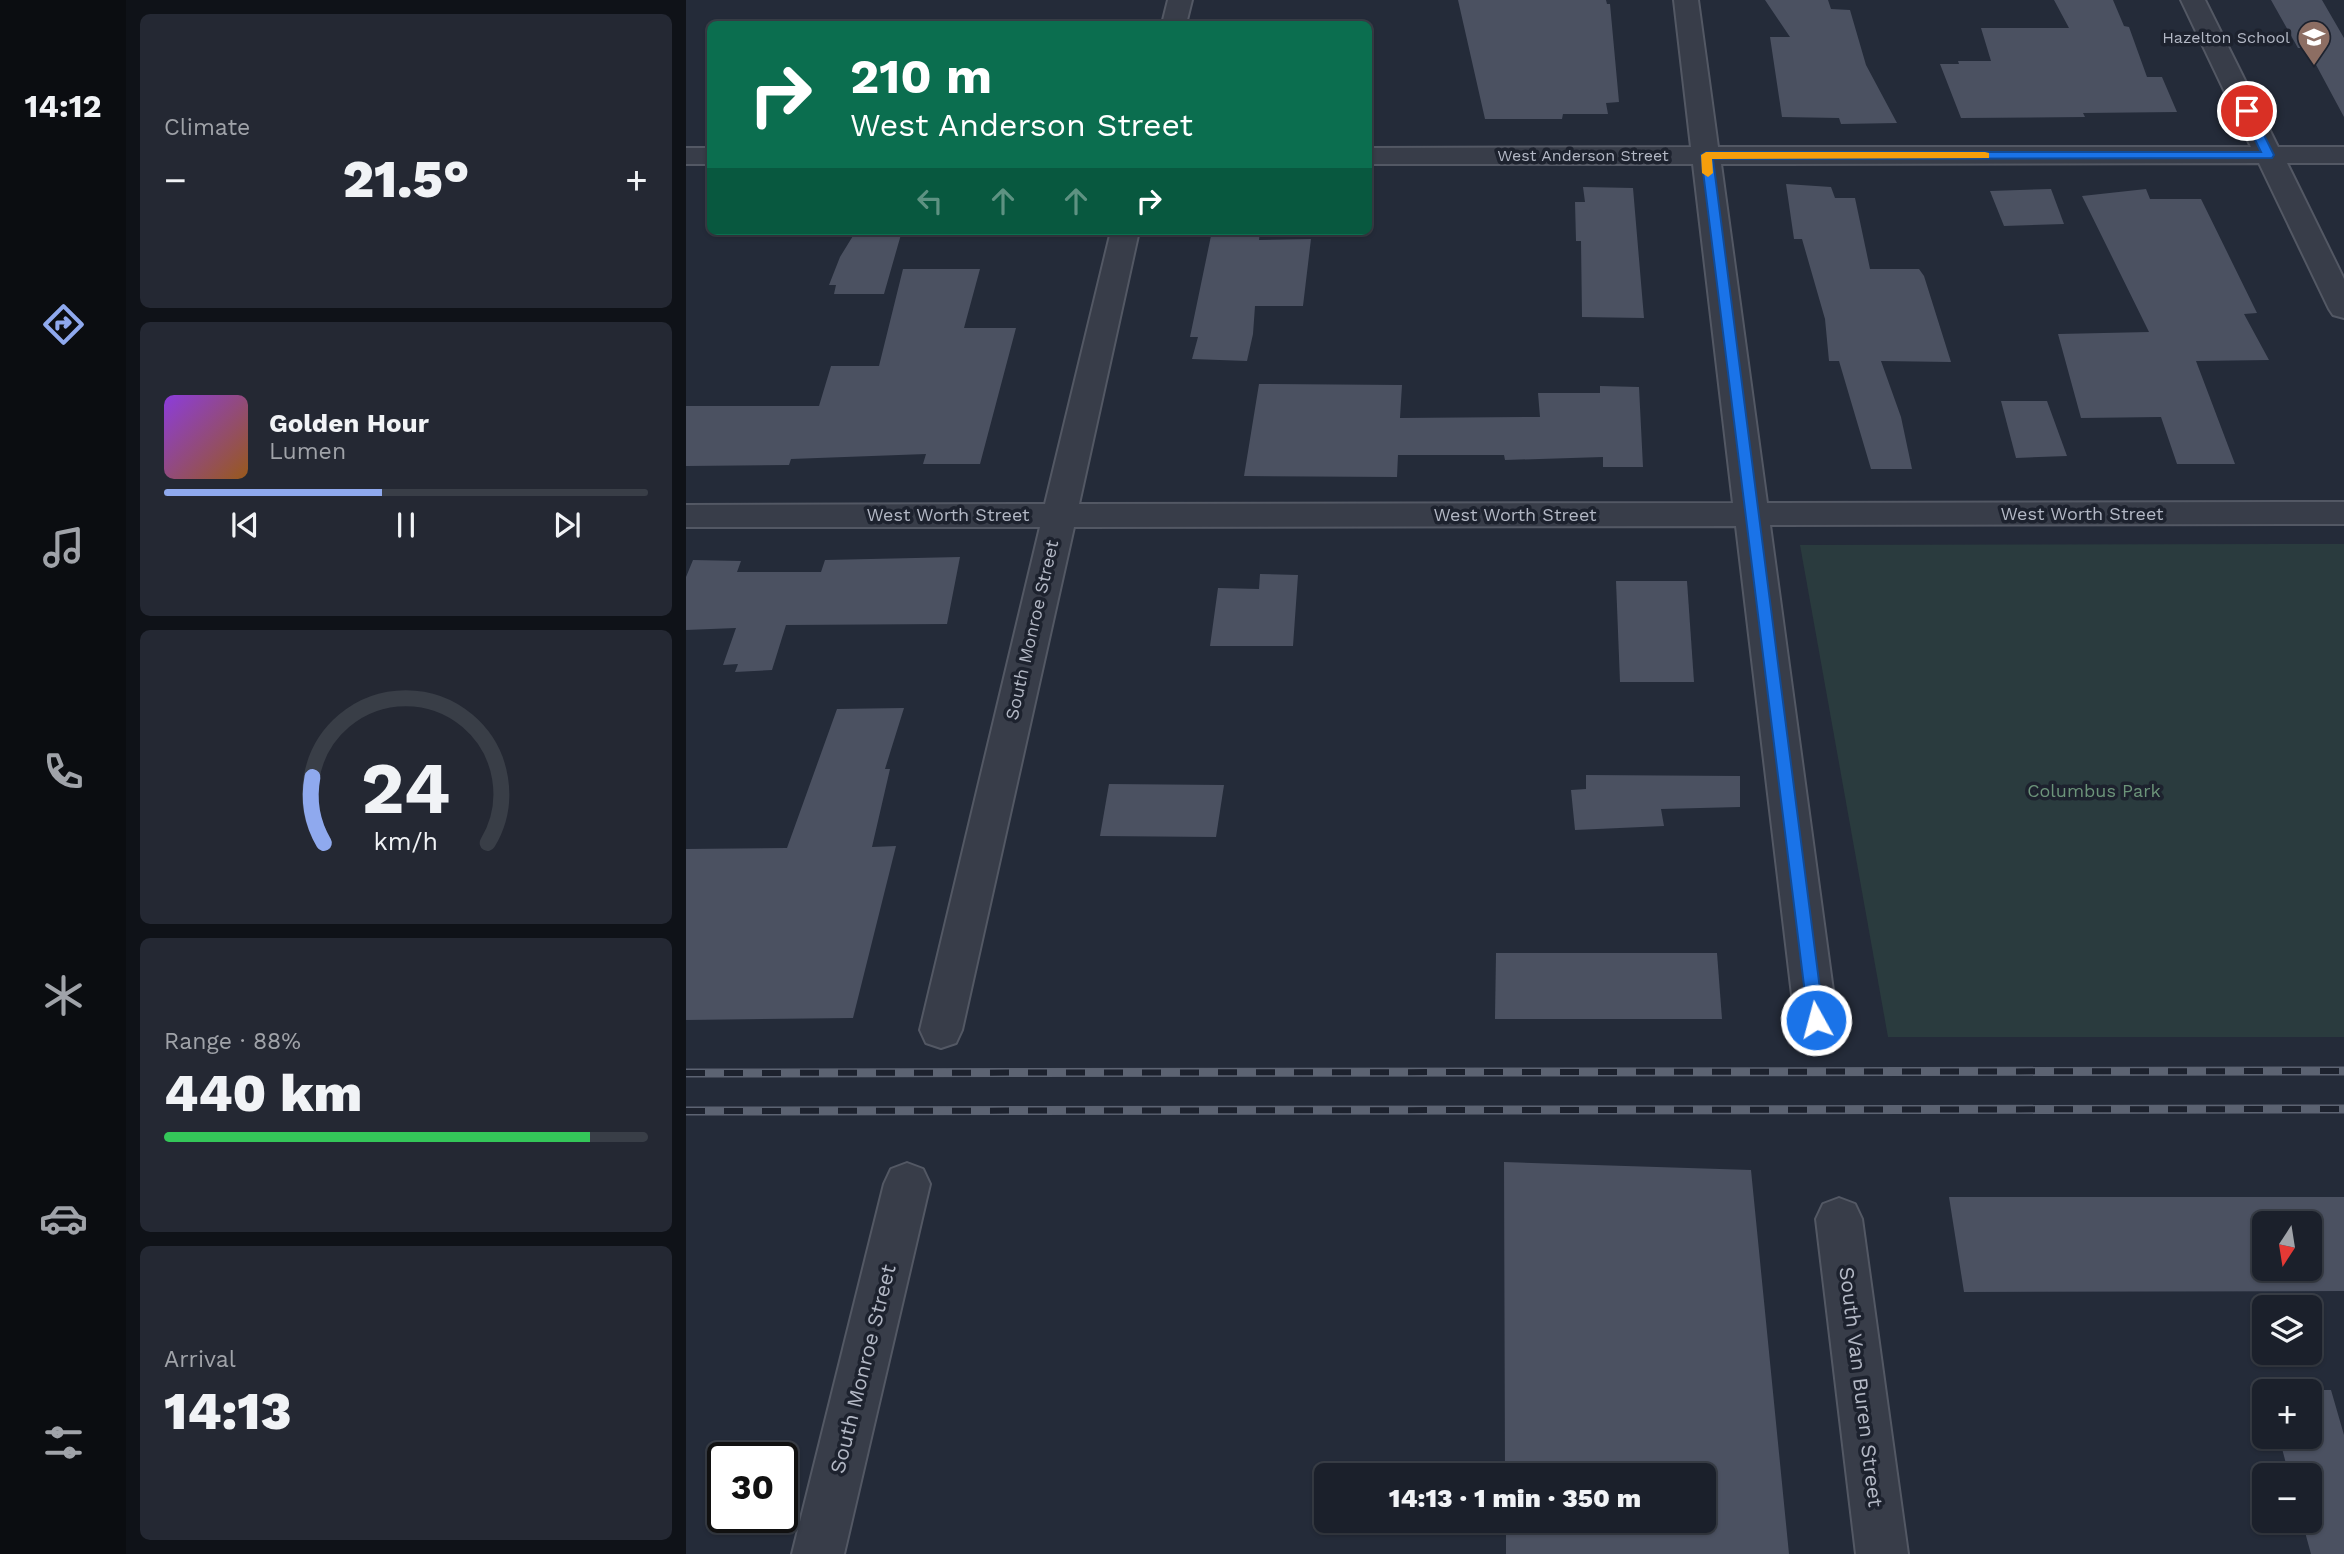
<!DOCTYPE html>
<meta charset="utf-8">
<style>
body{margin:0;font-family:"Work Sans",sans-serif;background:#242833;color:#f1f3f6;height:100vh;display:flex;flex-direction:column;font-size:26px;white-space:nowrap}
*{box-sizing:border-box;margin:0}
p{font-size:23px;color:#a0a3a9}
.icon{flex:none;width:38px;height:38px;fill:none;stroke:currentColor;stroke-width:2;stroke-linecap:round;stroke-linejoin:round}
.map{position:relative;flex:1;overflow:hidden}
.drawer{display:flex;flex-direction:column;gap:14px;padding:14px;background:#0f1218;width:560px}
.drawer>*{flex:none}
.banner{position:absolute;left:21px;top:21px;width:665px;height:214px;border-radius:10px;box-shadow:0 2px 5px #0004,0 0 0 2px #393e47;background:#0b6e4f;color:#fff;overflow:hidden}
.needle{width:46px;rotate:192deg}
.tools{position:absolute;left:1566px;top:1211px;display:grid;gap:14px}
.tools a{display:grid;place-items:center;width:70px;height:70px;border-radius:10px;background:#1b202b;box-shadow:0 2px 5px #0004,0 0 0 2px #393e47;font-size:35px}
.speed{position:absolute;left:21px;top:1442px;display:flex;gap:14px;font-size:35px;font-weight:700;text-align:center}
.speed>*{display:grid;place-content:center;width:91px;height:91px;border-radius:50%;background:#1b202b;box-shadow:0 2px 5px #0004,0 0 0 2px #393e47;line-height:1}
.speed .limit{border:4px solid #111;border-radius:10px;background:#fff;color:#111}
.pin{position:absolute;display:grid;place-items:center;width:60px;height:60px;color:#fff;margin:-30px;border:4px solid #fff;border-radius:50%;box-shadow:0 2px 7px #0007}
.me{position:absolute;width:77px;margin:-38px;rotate:353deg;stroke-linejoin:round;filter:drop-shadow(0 0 5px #0008)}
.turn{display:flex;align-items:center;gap:24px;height:147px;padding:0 28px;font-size:32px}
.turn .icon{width:91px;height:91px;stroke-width:2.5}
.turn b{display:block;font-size:49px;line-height:60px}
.lanes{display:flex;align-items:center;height:66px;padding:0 28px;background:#0003;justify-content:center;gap:35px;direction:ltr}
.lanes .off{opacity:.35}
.big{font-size:52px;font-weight:800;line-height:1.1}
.drawer .widget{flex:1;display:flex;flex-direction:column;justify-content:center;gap:10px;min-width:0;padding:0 24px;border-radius:10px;background:#242833}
.drawer .dial{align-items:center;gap:0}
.dial svg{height:182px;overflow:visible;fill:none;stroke:#393e47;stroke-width:7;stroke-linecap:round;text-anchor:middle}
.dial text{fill:#f1f3f6;stroke:none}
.song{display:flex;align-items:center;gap:21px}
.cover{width:84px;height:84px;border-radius:10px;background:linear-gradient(135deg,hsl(270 70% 55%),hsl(30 70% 35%))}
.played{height:7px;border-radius:4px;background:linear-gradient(90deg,#8fa9ee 45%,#393e47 45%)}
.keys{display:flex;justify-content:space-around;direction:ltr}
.heat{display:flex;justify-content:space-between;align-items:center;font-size:38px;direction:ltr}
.charge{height:10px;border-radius:5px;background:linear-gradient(90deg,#34c759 88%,#393e47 0)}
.trip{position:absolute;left:628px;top:1463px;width:402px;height:70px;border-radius:10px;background:#1b202b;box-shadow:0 2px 5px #0004,0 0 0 2px #393e47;font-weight:800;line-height:70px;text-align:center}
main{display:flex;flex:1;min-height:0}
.dock{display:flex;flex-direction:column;width:126px;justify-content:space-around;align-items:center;background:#0b0d11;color:#a0a3a9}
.dock .icon{width:49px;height:49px}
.dock .active{color:#8fa9ee}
.dock b{font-size:32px;color:#f1f3f6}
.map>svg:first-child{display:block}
</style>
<main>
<nav class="dock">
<b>14:12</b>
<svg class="icon active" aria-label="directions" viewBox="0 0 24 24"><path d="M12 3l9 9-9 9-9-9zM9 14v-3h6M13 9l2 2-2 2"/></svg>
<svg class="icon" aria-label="music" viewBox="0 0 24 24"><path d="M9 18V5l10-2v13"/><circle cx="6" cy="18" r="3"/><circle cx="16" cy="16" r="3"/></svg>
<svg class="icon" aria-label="phone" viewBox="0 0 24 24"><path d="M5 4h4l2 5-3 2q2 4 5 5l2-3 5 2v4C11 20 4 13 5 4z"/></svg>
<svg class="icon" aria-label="climate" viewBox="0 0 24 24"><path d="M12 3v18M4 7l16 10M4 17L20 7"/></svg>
<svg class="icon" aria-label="car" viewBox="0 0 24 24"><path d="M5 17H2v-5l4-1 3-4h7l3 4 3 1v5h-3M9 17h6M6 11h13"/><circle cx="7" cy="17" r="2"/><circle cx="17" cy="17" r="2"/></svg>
<svg class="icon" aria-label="filters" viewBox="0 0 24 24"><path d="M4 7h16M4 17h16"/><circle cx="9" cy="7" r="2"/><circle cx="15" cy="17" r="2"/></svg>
</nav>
<section class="drawer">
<div class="widget"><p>Climate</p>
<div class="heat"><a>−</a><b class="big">21.5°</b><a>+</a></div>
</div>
<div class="widget">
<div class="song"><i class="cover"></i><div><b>Golden Hour</b><p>Lumen</p></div></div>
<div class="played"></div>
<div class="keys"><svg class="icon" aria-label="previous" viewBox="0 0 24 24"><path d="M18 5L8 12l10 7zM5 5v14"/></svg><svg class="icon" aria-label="pause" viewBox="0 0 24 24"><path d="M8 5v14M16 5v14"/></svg><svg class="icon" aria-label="next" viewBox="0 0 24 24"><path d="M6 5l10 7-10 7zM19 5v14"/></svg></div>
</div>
<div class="widget dial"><svg viewBox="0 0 100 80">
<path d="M14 69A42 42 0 1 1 86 69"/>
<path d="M14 69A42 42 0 0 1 9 40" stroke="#8fa9ee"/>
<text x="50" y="56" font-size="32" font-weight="700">24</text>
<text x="50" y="72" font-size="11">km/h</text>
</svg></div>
<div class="widget"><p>Range · 88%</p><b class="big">440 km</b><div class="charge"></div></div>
<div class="widget"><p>Arrival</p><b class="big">14:13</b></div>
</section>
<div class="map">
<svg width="1658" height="1554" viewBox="0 0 1658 1554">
<rect width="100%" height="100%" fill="#242b39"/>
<polygon fill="#2a3b3e" points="1658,544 1658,1037 1202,1037 1114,545"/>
<g fill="#4b5161" fill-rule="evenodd">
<polygon points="772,0 920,0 921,4 924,4 933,102 920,103 922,114 877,114 876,119 799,119"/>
<polygon points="1079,0 1142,0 1145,9 1164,10 1180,65 1211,123 1155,124 1153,118 1096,117 1084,37 1104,37"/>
<polygon points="1368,0 1427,0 1438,26 1443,27 1461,77 1476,77 1491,112 1397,113 1399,117 1275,118 1254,64 1273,64 1272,61 1305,61 1295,28 1383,28"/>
<polygon points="1585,0 1636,0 1658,38 1658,117 1621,48 1612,48"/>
<polygon points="1100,184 1145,187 1149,198 1169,198 1184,269 1233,269 1238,276 1265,362 1195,361 1215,417 1226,469 1185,469 1153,361 1143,361 1139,319 1116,239 1108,239"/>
<polygon points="897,187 947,188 958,318 896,317 895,241 890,241 889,202 899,202"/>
<polygon points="1365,189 1378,224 1318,226 1304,191"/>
<polygon points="1460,189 1464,199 1515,199 1571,313 1558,314 1583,360 1510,361 1549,464 1491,464 1475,417 1395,418 1372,334 1463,332 1396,196"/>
<polygon points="170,231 216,231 198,294 148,294 150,285 143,285 154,257"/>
<polygon points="526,231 574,231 573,240 625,239 617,306 569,306 567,334 561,361 506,359 512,337 504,337"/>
<polygon points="217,269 294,269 278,328 330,328 294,464 237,464 240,454 105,459 103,465 0,466 0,406 133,406 145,366 193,366"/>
<polygon points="573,384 716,385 714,418 854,417 852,393 914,393 914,386 953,387 957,467 917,467 917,457 819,460 818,455 712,455 711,477 558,476"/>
<polygon points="1315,401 1361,401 1381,456 1330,458"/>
<polygon points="274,557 261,624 100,625 86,670 49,672 52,664 37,665 50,628 0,630 0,577 7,560 55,561 51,572 135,572 139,560"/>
<polygon points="574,574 612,575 607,646 524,646 532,588 573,589"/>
<polygon points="930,581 1001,581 1008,682 934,682"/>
<polygon points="218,708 199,769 204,769 186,847 210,846 167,1018 0,1020 0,849 101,848 151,709"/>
<polygon points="900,775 1054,776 1054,807 975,809 978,826 889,830 885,790 900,789"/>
<polygon points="423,784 538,785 530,837 414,836"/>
<polygon points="810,953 1031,953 1036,1019 809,1019"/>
<polygon points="818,1162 1065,1170 1103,1554 820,1554 820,1521 1018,1521 1018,1475 819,1475"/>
<path d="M1263 1197H1658V1291L1278 1292ZM1578 1223H1624V1269H1578Z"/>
<polygon points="1580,1390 1645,1390 1658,1435 1658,1554 1625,1554 1616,1521 1624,1521 1624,1475 1603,1475 1593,1437 1624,1437 1624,1391"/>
</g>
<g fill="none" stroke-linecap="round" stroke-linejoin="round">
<defs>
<g id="minor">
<polygon points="482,0 506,0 500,24 476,24"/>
<polygon points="988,0 1012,0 1032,147 1565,147 1495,0 1519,0 1592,147 1658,147 1658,163 1601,163 1658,279 1658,318 1647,315 1643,309 1573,163 1035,164 1081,503 1658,502 1658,524 1084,525 1151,1020 1145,1033 1130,1038 1115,1033 1109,1020 1050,526 388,527 276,1030 270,1043 255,1048 240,1043 234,1030 354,527 0,527 0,505 359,504 425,231 453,231 393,504 1047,503 1007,164 682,164 682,148 1005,147"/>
<rect x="0" y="148" width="24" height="16"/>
<polygon points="221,1163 237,1169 244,1184 158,1554 106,1554 198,1184 205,1169"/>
<polygon points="1153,1198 1169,1204 1176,1219 1222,1554 1170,1554 1130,1219 1137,1204"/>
</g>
</defs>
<use href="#minor" stroke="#535864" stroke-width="4"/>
<use href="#minor" fill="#383d49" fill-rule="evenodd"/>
<defs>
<g id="rail">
<polyline points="0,1073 1658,1071"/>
<polyline points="0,1111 1658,1109"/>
</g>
</defs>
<use href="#rail" stroke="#5c6372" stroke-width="9"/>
<use href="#rail" stroke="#1d222e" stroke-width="6" stroke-dasharray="19" stroke-linecap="butt"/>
</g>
<polygon fill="#1a73e8" stroke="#114b97" stroke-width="2" points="1561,108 1566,111 1588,155 1586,158 1027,159 1138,1020 1136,1026 1130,1028 1123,1026 1015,155 1020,152 1575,152 1555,111"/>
<polygon fill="#f59e0b" points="1299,152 1303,153 1303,158 1026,159 1027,173 1022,177 1016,173 1015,155 1020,152"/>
<defs>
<symbol id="school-pin" viewBox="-11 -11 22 30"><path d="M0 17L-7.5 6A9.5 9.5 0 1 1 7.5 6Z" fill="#8d6e63" stroke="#1d222e"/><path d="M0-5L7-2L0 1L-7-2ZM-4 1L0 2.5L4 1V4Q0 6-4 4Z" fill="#fff"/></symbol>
</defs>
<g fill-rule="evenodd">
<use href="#school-pin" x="1609" y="18" width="38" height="52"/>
</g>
<g text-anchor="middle" stroke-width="7" stroke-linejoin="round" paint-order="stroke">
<g font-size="16" fill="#b3b8c5" stroke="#1d222e" text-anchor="end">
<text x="1604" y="43">Hazelton School</text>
</g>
<g font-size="16" fill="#b3b8c5" stroke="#1d222e">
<text x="897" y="161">West Anderson Street</text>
</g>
<g font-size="18" fill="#b3b8c5" stroke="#1d222e">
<text x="1396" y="520">West Worth Street</text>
<text x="262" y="521">West Worth Street</text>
<text x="829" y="521">West Worth Street</text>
<text transform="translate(346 630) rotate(-77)" y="6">South Monroe Street</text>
</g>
<g font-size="18" fill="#6c947a" stroke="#1d222e">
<text x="1408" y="797">Columbus Park</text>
</g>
<g font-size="21" fill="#b3b8c5" stroke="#1d222e">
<text transform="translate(177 1369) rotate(-76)" y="7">South Monroe Street</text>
<text transform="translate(1175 1387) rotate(83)" y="7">South Van Buren Street</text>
</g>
</g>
</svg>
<div class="tools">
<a><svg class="needle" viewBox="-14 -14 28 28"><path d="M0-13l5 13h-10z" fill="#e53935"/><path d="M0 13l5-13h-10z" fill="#a0a3a9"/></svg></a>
<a><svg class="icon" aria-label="layers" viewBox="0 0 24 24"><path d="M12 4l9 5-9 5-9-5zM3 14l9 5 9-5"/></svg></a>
<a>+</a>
<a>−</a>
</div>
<div class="speed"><div class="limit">30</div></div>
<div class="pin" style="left:1561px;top:111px;background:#d93025"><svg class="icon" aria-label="arrive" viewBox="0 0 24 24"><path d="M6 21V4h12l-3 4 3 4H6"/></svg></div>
<svg class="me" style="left:1130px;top:1020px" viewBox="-20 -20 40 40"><circle r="17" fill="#1a73e8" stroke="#fff" stroke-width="3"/><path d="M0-11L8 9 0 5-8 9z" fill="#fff"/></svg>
<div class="trip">14:13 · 1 min · 350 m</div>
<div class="banner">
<div class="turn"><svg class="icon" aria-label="right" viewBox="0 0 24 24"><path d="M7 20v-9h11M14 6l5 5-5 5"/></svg><div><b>210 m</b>West Anderson Street</div></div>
<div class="lanes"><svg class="icon off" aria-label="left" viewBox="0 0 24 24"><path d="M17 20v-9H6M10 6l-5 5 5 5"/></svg><svg class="icon off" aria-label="ahead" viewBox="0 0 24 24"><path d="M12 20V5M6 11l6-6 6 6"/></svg><svg class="icon off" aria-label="ahead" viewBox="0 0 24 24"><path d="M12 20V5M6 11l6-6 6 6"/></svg><svg class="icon" aria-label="right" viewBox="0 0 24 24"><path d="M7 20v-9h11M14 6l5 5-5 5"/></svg></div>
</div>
</div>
</main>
